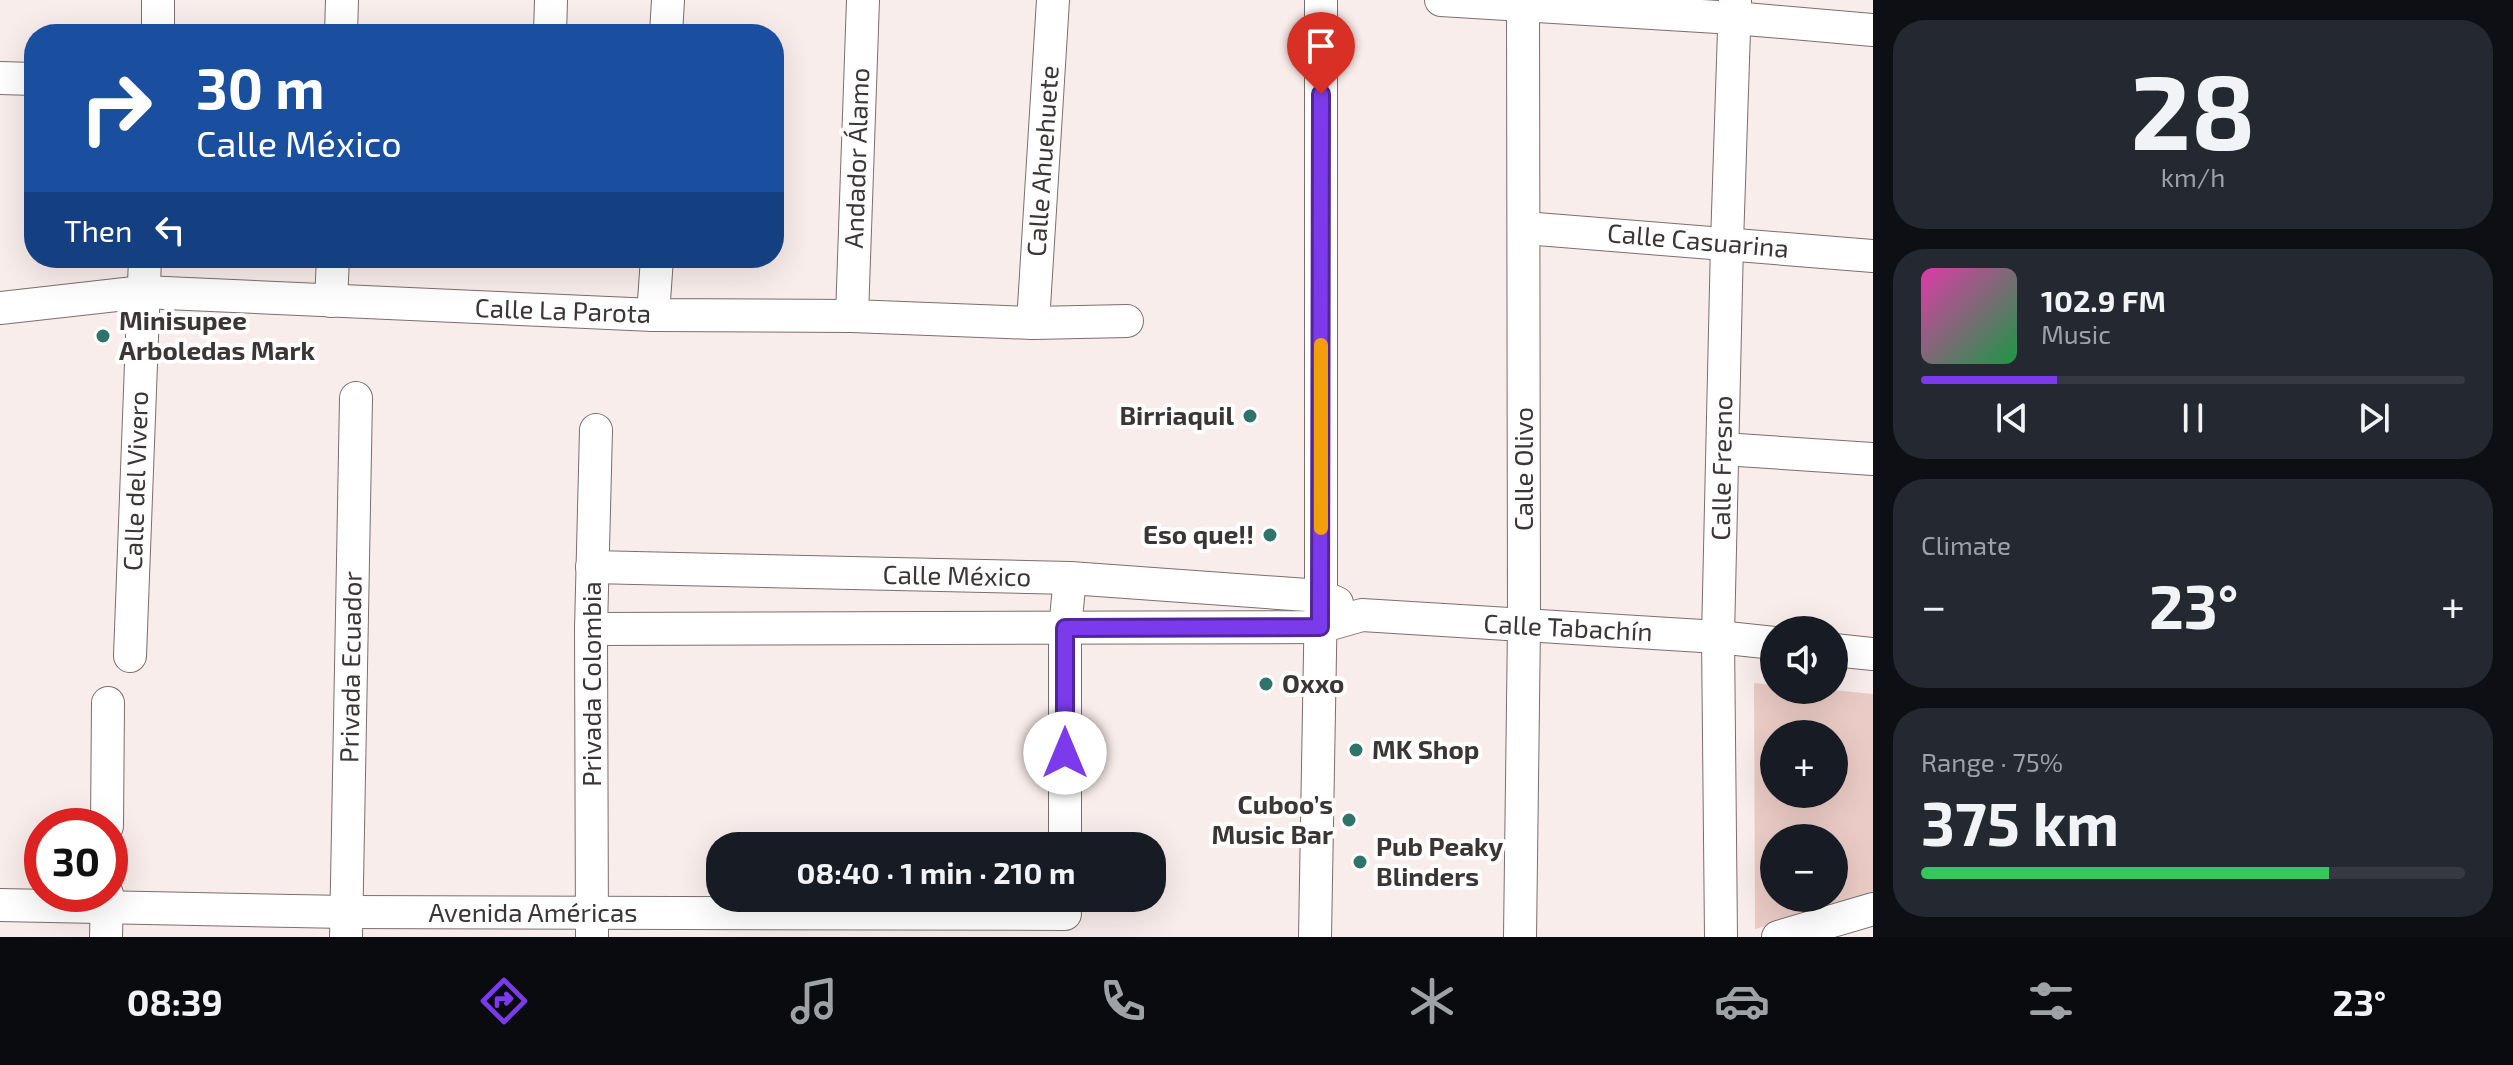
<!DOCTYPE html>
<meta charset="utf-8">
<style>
body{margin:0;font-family:"Exo 2",sans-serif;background:#242831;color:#f1f3f6;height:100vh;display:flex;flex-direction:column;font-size:30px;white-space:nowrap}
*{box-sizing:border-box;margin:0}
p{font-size:26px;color:#9ea1a6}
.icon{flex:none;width:44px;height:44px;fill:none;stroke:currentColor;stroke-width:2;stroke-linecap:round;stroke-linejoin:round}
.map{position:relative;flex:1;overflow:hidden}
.side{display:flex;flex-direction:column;gap:20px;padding:20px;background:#0d0f14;width:640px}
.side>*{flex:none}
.guide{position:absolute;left:24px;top:24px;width:760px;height:244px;border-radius:32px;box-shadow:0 8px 32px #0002;background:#1a4fa0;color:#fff;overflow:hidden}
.fabs{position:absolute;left:1760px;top:616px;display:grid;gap:16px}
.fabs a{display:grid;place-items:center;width:88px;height:88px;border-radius:50%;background:#171b24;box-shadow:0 8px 32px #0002;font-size:40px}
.speed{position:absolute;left:24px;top:808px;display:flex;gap:16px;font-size:40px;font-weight:700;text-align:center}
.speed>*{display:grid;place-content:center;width:104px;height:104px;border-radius:50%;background:#171b24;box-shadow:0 8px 32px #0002;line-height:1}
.speed .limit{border:12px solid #d22;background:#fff;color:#111}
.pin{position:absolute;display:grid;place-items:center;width:68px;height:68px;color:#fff;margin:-82px -34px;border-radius:50% 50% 50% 0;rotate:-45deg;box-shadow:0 0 8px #0007}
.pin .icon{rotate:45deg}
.me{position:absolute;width:88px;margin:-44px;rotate:0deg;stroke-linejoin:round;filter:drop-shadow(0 0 6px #0008)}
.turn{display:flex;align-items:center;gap:28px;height:168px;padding:0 40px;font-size:36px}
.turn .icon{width:104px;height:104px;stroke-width:2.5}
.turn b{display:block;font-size:56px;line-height:68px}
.then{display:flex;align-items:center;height:76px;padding:0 40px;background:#0003;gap:16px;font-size:30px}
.big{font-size:60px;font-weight:700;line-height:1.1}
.side .widget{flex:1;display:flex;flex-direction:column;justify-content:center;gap:12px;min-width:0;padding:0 28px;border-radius:32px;background:#242831}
.side .dial{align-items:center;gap:0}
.dial b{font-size:104px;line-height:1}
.song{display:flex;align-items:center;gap:24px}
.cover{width:96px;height:96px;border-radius:12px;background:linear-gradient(135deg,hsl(320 70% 55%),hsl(140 70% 35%))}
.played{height:8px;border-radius:4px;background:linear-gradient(90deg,#7c3aed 25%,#363941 25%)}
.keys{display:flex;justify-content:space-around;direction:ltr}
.heat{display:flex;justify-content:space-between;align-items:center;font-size:44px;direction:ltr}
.charge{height:12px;border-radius:6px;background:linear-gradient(90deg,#34c759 75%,#363941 0)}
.trip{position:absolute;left:706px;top:832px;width:460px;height:80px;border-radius:32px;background:#171b24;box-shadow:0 8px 32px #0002;font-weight:700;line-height:80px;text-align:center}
.tab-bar{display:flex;height:128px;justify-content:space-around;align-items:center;background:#090b0e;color:#9ea1a6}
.tab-bar .icon{width:56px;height:56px}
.tab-bar .selected{color:#7c3aed}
.tab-bar b{font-size:36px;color:#f1f3f6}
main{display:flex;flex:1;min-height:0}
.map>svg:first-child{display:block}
</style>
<main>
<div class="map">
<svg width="1873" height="937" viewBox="0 0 1873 937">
<rect width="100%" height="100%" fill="#f9edeb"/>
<path fill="#ebcbc5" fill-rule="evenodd" d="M1754 683 1774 685V690H1833L1873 694V898L1755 929ZM1774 734H1834V794H1774ZM1774 838H1834V898H1774Z"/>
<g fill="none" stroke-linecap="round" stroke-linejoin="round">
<defs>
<g id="minor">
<polyline points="1441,0 1734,18 1873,30"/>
<polyline points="158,34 158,0"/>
<polyline points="341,34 342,0"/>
<polyline points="550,34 551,0"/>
<polyline points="666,34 668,0"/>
<polyline points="0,78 34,79"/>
<polyline points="1524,228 1873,256"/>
<polyline points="331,301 333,258"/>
<polyline points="0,308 143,292 653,315 852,316 1033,323 1127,321"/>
<polyline points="653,315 657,258"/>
<polyline points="852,316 863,0"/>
<polyline points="1033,323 1053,0"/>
<polyline points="1723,449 1873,459"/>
<polyline points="592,567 1070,578 1321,596 1337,603"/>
<polyline points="591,629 1320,627 1362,615 1718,637 1774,643"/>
<polyline points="1834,650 1873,654"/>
<polyline points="130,656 145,258"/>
<polyline points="107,826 108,703"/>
<polyline points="1065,846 1065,628 1070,578"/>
<polyline points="0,905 346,912 1065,914"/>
<polyline points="106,937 107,894"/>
<polyline points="346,937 356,398"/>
<polyline points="592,937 591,629 596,430"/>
<polyline points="1315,937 1321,596 1321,0"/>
<polyline points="1520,937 1524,626 1523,0"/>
<polyline points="1721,937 1718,637 1727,243 1735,0"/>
<polyline points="1778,937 1873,909"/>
</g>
</defs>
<use href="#minor" stroke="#7a6f6d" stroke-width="34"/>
<use href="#minor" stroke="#fff" stroke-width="32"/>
</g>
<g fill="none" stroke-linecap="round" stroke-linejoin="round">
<defs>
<polyline id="route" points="1065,753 1065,628 1320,627 1321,94"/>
</defs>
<use href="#route" stroke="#51269a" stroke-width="20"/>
<use href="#route" stroke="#7c3aed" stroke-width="14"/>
<polyline stroke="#f59e0b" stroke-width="14" points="1321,345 1321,528"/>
</g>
<g fill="#2e7469" stroke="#fdfefd" stroke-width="3">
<circle cx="103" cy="336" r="8"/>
<circle cx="1250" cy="416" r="8"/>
<circle cx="1270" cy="535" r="8"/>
<circle cx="1266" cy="684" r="8"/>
<circle cx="1356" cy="750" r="8"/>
<circle cx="1349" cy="820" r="8"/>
<circle cx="1360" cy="862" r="8"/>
</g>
<g text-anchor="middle" stroke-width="8" stroke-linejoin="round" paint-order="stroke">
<g font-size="26" fill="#3b3635" stroke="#fdfefd">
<text transform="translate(857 158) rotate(-88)" y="9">Andador Álamo</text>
<text transform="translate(1043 161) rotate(-86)" y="9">Calle Ahuehuete</text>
<text transform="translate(1698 241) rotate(5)" y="9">Calle Casuarina</text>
<text transform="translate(563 311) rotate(2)" y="9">Calle La Parota</text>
<text transform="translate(1722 468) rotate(-89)" y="9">Calle Fresno</text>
<text transform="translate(1524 469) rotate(-90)" y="9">Calle Olivo</text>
<text transform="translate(136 481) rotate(-88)" y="9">Calle del Vivero</text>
<text transform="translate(957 576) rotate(1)" y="9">Calle México</text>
<text transform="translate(1568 628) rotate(3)" y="9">Calle Tabachín</text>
<text transform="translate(351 667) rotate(-89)" y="9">Privada Ecuador</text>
<text transform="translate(592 684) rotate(-90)" y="9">Privada Colombia</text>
<text x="533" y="922">Avenida Américas</text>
</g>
<g font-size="26" font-weight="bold" fill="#3b3635" stroke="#fdfefd" text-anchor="start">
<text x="119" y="330">Minisupee<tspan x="119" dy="30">Arboledas Mark</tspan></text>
<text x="1234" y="425" text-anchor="end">Birriaquil</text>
<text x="1254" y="544" text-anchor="end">Eso que!!</text>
<text x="1282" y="693">Oxxo</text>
<text x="1372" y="759">MK Shop</text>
<text x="1333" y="814" text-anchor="end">Cuboo’s<tspan x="1333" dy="30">Music Bar</tspan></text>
<text x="1376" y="856">Pub Peaky<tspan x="1376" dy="30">Blinders</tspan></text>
</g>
</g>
</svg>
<div class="fabs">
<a><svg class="icon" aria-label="sound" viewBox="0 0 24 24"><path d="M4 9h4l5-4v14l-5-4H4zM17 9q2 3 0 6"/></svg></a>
<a>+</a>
<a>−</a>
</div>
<div class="speed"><div class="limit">30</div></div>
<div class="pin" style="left:1321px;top:94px;background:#d93025"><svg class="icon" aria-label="arrive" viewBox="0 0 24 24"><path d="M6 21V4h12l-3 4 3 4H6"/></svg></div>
<svg class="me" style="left:1065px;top:753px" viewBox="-20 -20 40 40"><circle r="19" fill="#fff"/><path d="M0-13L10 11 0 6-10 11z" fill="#7c3aed"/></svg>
<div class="trip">08:40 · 1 min · 210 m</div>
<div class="guide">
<div class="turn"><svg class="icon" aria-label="right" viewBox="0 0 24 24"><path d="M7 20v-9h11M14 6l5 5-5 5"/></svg><div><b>30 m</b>Calle México</div></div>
<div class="then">Then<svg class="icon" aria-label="left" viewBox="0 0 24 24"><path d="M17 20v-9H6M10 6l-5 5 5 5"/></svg></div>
</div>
</div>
<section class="side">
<div class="widget dial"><b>28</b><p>km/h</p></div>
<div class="widget">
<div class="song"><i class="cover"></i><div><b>102.9 FM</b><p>Music</p></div></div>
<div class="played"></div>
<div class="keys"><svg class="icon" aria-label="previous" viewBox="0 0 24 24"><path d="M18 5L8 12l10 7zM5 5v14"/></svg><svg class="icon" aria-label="pause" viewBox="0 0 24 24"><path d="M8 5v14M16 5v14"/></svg><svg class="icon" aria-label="next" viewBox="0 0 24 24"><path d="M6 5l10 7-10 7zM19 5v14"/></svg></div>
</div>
<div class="widget"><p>Climate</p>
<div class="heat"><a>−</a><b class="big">23°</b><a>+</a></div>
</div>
<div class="widget"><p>Range · 75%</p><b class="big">375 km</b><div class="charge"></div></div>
</section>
</main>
<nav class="tab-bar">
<b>08:39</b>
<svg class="icon selected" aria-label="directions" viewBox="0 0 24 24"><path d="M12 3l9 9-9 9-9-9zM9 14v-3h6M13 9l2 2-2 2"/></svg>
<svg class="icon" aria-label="music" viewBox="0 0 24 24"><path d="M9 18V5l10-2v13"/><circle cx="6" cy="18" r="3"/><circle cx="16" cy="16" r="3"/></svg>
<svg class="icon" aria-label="phone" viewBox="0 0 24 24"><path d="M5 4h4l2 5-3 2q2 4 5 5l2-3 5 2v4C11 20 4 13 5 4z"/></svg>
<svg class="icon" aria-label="climate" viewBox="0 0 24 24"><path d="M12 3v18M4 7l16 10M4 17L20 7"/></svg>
<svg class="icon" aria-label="car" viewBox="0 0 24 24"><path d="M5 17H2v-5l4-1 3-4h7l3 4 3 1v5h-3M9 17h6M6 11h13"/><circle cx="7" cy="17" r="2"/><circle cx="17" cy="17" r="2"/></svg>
<svg class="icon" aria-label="filters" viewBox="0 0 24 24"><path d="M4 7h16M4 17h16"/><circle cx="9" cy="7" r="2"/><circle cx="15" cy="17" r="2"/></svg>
<b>23°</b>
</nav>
